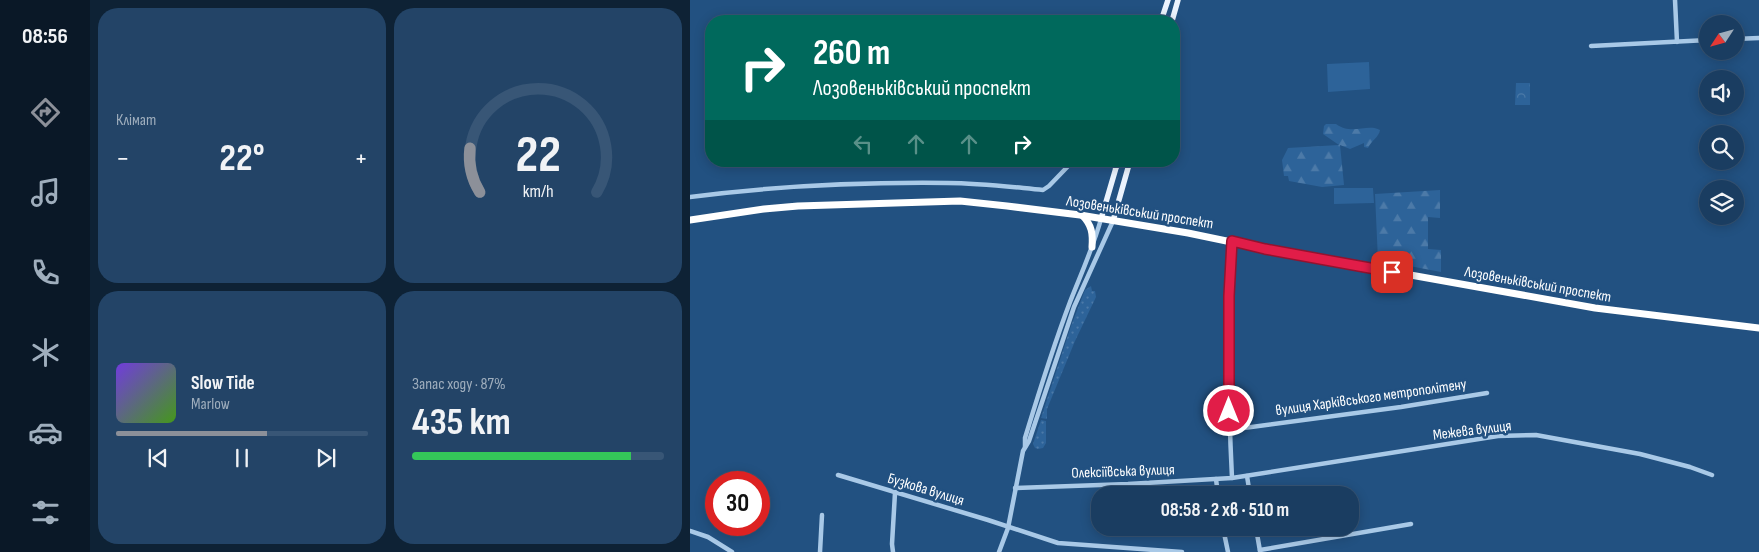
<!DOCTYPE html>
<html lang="uk">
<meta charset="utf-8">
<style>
body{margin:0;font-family:"Sofia Sans Condensed",sans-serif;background:#234467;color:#f1f3f6;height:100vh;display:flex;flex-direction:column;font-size:19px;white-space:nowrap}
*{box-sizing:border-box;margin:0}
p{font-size:16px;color:#9faebd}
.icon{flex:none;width:28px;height:28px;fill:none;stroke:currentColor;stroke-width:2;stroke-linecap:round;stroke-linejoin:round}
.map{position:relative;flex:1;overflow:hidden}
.sheet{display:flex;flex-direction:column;gap:8px;padding:8px;background:#0e2235;width:600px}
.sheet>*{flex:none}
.top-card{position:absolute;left:15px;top:15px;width:475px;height:152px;border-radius:20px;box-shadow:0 2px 12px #0003,0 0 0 1px #385676;background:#00695c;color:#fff;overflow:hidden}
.needle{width:32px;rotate:234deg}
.controls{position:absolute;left:1009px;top:15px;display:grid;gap:10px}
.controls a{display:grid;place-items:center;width:45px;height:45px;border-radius:50%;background:#1a3d61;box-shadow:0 2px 12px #0003,0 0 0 1px #385676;font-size:25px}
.speed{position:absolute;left:15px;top:471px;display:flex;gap:10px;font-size:25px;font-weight:700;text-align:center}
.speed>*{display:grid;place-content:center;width:65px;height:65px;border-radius:50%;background:#1a3d61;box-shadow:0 2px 12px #0003,0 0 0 1px #385676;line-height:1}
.speed .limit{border:8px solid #d22;background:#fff;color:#111}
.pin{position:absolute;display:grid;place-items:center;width:42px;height:42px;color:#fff;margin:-21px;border-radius:10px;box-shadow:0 2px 8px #0006}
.me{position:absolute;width:55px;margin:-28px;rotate:0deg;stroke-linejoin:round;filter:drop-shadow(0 0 4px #0008)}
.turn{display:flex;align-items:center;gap:18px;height:105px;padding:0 25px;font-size:22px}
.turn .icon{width:65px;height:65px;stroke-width:2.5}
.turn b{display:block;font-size:35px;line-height:42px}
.lanes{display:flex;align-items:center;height:48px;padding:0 25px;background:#0003;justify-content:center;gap:25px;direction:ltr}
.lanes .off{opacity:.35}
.big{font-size:38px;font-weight:700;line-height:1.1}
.sheet .widget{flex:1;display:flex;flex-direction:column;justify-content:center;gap:8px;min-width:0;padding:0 18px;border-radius:20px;background:#234467}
.sheet .dial{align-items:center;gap:0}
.dial svg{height:130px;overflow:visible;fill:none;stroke:#385676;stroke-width:7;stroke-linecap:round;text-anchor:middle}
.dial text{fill:#f1f3f6;stroke:none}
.song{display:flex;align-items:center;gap:15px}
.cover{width:60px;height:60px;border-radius:8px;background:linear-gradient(135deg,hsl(260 70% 55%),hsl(100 70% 35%))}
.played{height:5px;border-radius:2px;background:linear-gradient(90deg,#8c9099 60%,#385676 60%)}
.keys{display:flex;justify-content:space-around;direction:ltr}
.heat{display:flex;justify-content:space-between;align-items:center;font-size:28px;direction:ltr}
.charge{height:8px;border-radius:4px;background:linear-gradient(90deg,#34c759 87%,#385676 0)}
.sheet .tiles{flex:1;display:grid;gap:8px;grid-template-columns:repeat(2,1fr)}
.trip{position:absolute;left:401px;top:486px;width:268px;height:50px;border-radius:20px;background:#1a3d61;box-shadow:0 2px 12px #0003,0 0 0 1px #385676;font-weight:700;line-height:50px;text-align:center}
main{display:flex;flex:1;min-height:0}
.tab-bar{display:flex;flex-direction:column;width:90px;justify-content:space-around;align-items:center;background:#0a1827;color:#9faebd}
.tab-bar .icon{width:35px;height:35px}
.tab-bar .active{color:#8c9099}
.tab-bar b{font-size:22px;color:#f1f3f6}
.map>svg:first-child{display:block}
</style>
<main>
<nav class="tab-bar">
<b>08:56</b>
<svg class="icon active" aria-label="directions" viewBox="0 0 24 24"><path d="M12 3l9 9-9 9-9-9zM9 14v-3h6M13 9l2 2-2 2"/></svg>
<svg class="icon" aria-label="music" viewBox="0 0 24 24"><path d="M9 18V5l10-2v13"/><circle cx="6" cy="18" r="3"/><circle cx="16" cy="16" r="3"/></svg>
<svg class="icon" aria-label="phone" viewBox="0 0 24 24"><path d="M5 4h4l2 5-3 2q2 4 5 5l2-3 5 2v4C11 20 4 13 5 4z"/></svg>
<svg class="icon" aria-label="climate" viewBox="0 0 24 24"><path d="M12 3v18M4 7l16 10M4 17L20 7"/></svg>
<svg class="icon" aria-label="car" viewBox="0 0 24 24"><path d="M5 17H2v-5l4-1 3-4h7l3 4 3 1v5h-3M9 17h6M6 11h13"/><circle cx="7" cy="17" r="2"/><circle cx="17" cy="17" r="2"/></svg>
<svg class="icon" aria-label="filters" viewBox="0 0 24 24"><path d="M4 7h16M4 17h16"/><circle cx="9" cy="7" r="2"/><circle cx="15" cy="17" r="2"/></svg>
</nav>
<section class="sheet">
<div class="tiles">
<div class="widget"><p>Клімат</p>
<div class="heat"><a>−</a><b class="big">22°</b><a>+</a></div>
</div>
<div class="widget dial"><svg viewBox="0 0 100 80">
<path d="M14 69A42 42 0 1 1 86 69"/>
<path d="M14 69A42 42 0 0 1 8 42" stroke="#8c9099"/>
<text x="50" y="56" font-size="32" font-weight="700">22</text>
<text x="50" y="72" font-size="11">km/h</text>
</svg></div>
<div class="widget">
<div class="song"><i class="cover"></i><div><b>Slow Tide</b><p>Marlow</p></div></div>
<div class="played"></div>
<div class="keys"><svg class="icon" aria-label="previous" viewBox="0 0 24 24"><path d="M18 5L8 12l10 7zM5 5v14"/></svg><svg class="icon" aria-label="pause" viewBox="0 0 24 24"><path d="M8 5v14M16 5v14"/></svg><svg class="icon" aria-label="next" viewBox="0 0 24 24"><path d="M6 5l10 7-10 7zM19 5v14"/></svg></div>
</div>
<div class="widget"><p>Запас ходу · 87%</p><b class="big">435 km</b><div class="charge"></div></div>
</div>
</section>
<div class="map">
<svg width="1069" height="552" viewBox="0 0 1069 552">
<defs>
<pattern id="grass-dots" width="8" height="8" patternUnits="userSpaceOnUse" patternTransform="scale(1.25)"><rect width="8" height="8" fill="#2d6399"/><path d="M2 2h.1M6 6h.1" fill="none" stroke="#4c7aa8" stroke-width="1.8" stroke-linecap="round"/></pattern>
<pattern id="forest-firs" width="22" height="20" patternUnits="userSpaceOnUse" patternTransform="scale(1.25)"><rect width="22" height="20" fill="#2d6399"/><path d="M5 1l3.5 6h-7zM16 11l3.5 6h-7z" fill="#4c7aa8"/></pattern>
<pattern id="park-crowns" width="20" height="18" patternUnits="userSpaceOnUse" patternTransform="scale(1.25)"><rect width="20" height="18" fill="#2d6399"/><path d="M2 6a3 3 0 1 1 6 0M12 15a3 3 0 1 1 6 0" fill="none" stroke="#4c7aa8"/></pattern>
</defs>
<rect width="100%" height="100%" fill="#225181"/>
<g fill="url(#grass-dots)">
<polygon points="401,286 402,291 405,291 406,297 385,341 357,409 357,419 351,418 381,326 395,290"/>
<polygon points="351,420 356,421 356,443 353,448 348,449 345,448 343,444"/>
</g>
<g fill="url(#forest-firs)">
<path d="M636 124H646C662 136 677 123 690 130 689 137 681 141 678 148L674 147V143L660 149 650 145 654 185 632 187 599 181 598 176H594L592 160 598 148 649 145 633 134 634 126Z"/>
<polygon points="750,190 750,218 738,217 738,249 751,250 751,272 688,260 685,194"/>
</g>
<polygon fill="url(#park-crowns)" points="826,83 840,83 840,105 825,105"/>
<g fill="#2d6399">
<polygon points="679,62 680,89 638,92 637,64"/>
<polygon points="644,188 683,188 684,203 644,204"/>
</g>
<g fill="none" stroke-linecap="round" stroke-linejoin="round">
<g stroke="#a9c9e7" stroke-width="4.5">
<polyline points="985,0 987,42"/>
<polyline points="1045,39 1069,38"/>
<polyline points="901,46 1018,40"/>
<polyline points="405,161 427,167"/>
<path d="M0 197C85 186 172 182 258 183 289 183 321 187 353 190L359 186 383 161"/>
<path d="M542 242C537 320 538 399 542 478"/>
<polyline points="539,430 711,407 797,393"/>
<path d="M335 447V438C349 392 363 347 380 302 391 274 403 248 411 219"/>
<polyline points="148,475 298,520 368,543 492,552"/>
<polyline points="557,476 560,495"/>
<polyline points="526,479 528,495"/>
<polyline points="325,488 438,484 542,478 808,436 846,435 950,454 1000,467 1022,475"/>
<polyline points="533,528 538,552"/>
<polyline points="566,528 570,551"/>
<polyline points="0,531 18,537 42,552"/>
<polyline points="570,550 721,524"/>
<polyline points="130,552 132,515"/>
<polyline points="203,552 202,544 205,493"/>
<polyline points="309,552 318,528 333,451 339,441 384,307 423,221"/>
</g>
<g stroke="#ebf3fd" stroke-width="5.5">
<polyline points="471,21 478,0"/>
<polyline points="482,21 488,0"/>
<polyline points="411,219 428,161"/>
<polyline points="423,221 440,161"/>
</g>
<g stroke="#fff" stroke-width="7">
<path d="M392 215C402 225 403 234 402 247"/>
<polyline points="0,220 74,209 108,206 270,201 317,206 390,215 498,233 575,249 905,308 1069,328"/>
</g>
</g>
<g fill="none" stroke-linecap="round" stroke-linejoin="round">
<defs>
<polyline id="route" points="539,411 539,296 542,241 575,249 702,272"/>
</defs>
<use href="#route" stroke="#92132f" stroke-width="12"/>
<use href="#route" stroke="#e11d48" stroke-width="9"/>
</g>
<g text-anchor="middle" stroke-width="5" stroke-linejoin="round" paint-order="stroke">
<g font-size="15" fill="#fff" stroke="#225181">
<text transform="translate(450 212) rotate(9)" y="5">Лозовеньківський проспект</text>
<text transform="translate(848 284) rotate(10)" y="5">Лозовеньківський проспект</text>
<text transform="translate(681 397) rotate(-8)" y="5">вулиця Харківського метрополітену</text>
<text transform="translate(782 430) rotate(-7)" y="5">Межева вулиця</text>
<text transform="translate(433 471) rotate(-2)" y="5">Олексіївська вулиця</text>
<text transform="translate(236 489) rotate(17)" y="5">Бузкова вулиця</text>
</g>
</g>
</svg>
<div class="controls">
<a><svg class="needle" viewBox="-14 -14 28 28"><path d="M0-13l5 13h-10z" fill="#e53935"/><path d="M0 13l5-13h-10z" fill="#9faebd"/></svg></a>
<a><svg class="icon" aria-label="sound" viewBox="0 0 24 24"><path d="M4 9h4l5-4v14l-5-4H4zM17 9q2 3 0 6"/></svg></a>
<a><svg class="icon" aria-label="search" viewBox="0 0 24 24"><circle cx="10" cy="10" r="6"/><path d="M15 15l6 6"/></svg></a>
<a><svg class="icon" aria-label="layers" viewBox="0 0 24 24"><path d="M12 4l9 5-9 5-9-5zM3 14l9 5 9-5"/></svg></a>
</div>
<div class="speed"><div class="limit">30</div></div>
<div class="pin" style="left:702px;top:272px;background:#d93025"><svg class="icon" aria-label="arrive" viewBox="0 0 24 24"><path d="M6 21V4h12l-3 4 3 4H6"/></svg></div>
<svg class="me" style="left:539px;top:411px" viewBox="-20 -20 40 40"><circle r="17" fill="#e11d48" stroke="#fff" stroke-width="3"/><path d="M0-11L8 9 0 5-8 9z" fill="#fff"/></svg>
<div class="trip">08:58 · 2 хв · 510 m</div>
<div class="top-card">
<div class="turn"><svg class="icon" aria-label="right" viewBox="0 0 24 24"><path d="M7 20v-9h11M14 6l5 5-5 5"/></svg><div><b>260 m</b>Лозовеньківський проспект</div></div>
<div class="lanes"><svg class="icon off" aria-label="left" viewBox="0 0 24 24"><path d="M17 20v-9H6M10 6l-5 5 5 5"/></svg><svg class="icon off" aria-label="ahead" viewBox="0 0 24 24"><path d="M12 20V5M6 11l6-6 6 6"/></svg><svg class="icon off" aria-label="ahead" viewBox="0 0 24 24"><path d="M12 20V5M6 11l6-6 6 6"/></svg><svg class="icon" aria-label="right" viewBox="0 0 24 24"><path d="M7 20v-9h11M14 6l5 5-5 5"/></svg></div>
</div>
</div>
</main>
